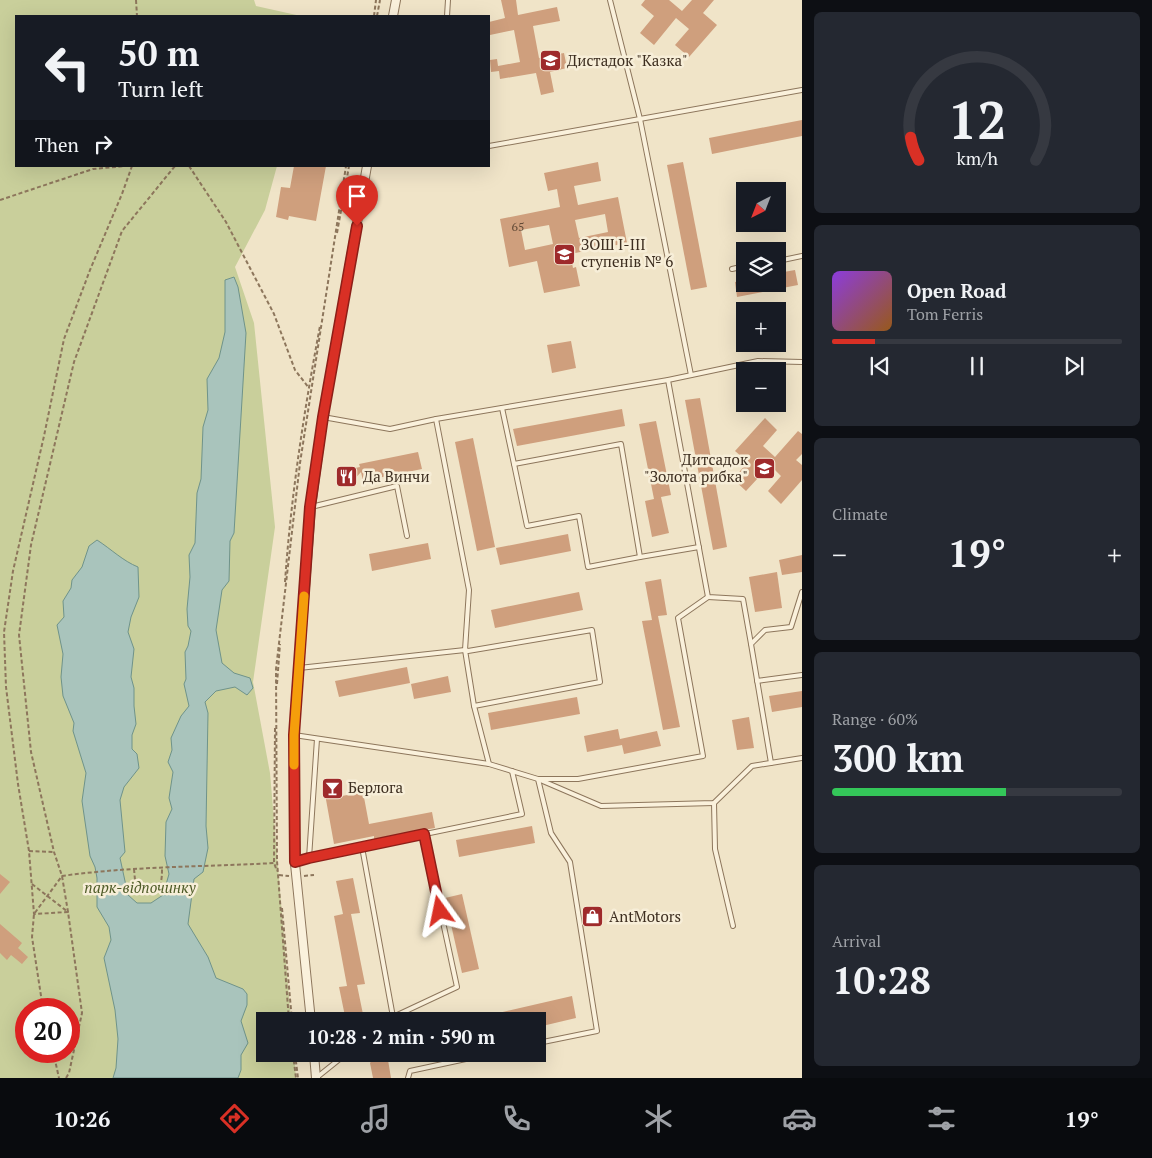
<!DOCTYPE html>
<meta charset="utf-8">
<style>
body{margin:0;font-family:"PT Serif",serif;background:#242831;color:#f1f3f6;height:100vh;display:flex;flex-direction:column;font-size:19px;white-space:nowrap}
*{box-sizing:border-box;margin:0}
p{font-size:16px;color:#9ea1a6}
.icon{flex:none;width:28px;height:28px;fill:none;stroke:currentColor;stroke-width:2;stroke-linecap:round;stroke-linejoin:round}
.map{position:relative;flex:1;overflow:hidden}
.panel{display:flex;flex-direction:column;gap:12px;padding:12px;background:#0d0f14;width:350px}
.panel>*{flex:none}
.guide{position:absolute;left:15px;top:15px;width:475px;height:152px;border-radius:0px;box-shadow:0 5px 20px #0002;background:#171b24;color:#f1f3f6;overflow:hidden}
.needle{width:32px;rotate:222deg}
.tools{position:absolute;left:736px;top:182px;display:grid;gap:10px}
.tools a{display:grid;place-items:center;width:50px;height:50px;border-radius:0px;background:#171b24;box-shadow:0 5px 20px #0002;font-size:25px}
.speed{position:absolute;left:15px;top:998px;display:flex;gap:10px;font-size:25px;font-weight:700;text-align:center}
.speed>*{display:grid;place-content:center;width:65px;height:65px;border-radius:50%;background:#171b24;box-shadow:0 5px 20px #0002;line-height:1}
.speed .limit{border:8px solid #d22;background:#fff;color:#111}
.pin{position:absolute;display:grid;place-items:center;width:42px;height:42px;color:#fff;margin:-51px -21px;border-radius:50% 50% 50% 0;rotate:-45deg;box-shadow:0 0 5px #0007}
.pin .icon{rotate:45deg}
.me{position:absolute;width:55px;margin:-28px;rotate:348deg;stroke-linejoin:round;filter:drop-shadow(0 0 4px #0008)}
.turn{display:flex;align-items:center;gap:18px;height:105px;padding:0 20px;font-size:22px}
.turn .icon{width:65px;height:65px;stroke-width:2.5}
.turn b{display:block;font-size:35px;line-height:42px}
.then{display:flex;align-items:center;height:48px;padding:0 20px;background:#0003;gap:10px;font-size:19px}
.big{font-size:38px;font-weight:700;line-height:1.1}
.panel .card{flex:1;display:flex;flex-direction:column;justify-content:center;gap:8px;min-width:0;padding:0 18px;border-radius:8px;background:#242831}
.panel .dial{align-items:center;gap:0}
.dial svg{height:130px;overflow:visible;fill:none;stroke:#363941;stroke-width:7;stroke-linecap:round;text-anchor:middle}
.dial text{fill:#f1f3f6;stroke:none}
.song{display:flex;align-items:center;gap:15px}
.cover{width:60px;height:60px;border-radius:8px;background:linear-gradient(135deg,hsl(270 70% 55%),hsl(30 70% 35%))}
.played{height:5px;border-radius:2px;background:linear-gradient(90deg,#d93025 15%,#363941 15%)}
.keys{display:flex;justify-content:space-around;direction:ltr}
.heat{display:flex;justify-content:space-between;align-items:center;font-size:28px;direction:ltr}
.charge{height:8px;border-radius:4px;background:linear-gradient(90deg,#34c759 60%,#363941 0)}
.trip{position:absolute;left:256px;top:1012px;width:290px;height:50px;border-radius:0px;background:#171b24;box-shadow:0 5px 20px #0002;font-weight:700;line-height:50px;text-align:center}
.menu{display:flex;height:80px;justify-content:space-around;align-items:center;background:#090b0e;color:#9ea1a6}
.menu .icon{width:35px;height:35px}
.menu .on{color:#d93025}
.menu b{font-size:22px;color:#f1f3f6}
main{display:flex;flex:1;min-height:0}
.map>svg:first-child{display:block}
</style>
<main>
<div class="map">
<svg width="802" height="1078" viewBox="0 0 802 1078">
<rect width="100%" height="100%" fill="#f0e4c8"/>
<path fill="#c9cf9b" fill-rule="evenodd" d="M0 0H254L256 6 301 16H16V166H277L265 210 235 267 254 323 275 527 253 682 270 773 291 1021H265V1054H294L296 1078H0ZM26 1009H69V1051H26Z"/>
<path fill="#a9c4bc" stroke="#6f938a" d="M234 277 238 287 246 333 234 533 230 541 229 581 222 590 216 630 222 663 234 673 250 678 253 688 247 695 235 687 216 691 205 702 208 713 206 826 208 848 203 872 194 879 188 924 208 957 216 978 243 989 247 994V1005L241 1021 248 1043 241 1055V1070L238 1078H113L116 1068 118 1039 115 1010 104 958 111 940 109 927 97 907V878L95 867 90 856 82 801 86 773 73 731 74 723 63 696 61 677 63 654 57 625 64 617 63 601 71 588 72 580 82 567 89 546 97 540C111 549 123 561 138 567L139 597 131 617 128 632 134 649 131 677 134 688V706L136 724 132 735V749L137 754 139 768 124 787 120 800 125 852 120 858 128 895 137 903H151L163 895 169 874 165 856 166 822 172 809 169 798 173 772 168 762 172 750 171 738 181 716 189 706 184 684 186 679 185 652 188 646 191 631 188 626 187 609 190 577 189 555 195 543 197 493 201 479 203 427 208 410 207 379 219 358 225 332V280Z"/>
<g fill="#cf9f7d" fill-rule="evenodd">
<polygon points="501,0 516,0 518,15 557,7 560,21 533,26 539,58 564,53 567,68 550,72 554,92 541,95 536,73 500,79 499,71 491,72 490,60 497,59 498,66 520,62 514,30 490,35 489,22 505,18"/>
<polygon points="645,0 669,0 682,11 692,0 714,0 703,13 717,25 689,57 675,45 689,29 676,18 654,45 640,33 654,16 641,5"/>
<polygon points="802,120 802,136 712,154 709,138"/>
<path d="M598 162 601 181 574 186 578 205 618 197 627 243 570 254 573 268 576 267 580 286 544 293 537 261 509 267 500 219 560 207 557 189 548 191 544 173ZM605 214 608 232 579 238 575 220ZM549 225 553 244 525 250 521 230Z"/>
<polygon points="683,162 707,287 691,290 667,165"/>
<polygon points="294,166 326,166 316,221 289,216 288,220 276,217 281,187 290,188"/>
<polygon points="795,270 798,285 737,297 735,282 745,280 745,284 778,284 778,273"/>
<polygon points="571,341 576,368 552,373 547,345"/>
<polygon points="700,398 727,547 713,550 685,400"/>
<polygon points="622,409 625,426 517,446 513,429"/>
<polygon points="765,418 777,430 763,446 775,457 798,431 802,434 802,454 796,460 802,465 802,480 781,504 768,491 781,476 770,465 746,491 733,479 748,462 735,451"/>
<polygon points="656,421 671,495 661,497 669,533 652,537 645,501 654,499 639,424"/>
<polygon points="473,438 495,547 477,551 455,442"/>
<polygon points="418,452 422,469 363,481 361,472 351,483 347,484 341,478 342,473 345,470 360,467 359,464"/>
<polygon points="568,534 571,551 500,565 496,548"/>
<polygon points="428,543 431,559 372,571 369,554"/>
<polygon points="802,555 802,572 782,575 779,560"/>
<polygon points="777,572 782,608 755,612 749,577"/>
<polygon points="661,579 667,615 658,616 680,727 663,730 642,621 652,620 645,582"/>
<polygon points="579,592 583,610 495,628 491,610"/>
<polygon points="407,667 410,683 339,697 335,681"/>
<polygon points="448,676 451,692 414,699 411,684"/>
<polygon points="802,691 802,707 772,712 769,696"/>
<polygon points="577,697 580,714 491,730 488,713"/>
<polygon points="749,717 754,748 737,750 732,720"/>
<polygon points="618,729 620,739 657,731 661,746 624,754 622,745 587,752 584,736"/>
<polygon points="339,780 342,796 363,792 369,824 432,812 435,828 374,839 374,836 334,844 323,783"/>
<polygon points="532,826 535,843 459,857 456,840"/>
<polygon points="0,874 10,882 0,894"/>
<polygon points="353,878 360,913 351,914 365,984 357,985 364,1019 346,1021 339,987 347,986 334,916 343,914 336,881"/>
<polygon points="462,894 479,969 462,973 445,898"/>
<polygon points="0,924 22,943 18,948 28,957 22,964 11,955 7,960 0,953"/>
<polygon points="572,996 576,1018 538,1027 538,1021 478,1021 477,1018"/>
<polygon points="376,1054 387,1054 391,1078 373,1078 370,1063"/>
</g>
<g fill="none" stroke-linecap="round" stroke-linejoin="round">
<defs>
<g id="lane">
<polyline points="610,0 640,119 691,375"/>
<polyline points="447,16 448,0"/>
<polyline points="489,146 802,90"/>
<polyline points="778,261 802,256"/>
<polyline points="732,269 745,266"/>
<polyline points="668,380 708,597 743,599 751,644"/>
<polyline points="502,408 514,464 621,444 640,557 699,547"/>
<polyline points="323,417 390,429 436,419 668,380 758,361 802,362"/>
<polyline points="436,419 469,590 465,650 474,706"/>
<polyline points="514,464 527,526 579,516 588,567 640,557"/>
<polyline points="311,507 397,486 407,536"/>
<polyline points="299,668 465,650 468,651 592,630 600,682 474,706 489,764"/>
<polyline points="757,681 802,675"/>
<polyline points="294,735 489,764 538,779 601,806 714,803 752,766 802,758"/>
<polyline points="771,763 751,644 765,630 791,627 802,592"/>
<polyline points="714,803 715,849 733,926"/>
<polyline points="362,847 393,1017 388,1021"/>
<polyline points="309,858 522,814 512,771"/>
<polyline points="295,862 309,858 317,739"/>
<polyline points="393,1017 457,987 424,834"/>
<polyline points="538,1043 597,1031 570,862 551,833 538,779 578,779 703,756 678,618 708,597"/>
<polyline points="316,1078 346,1054"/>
<polyline points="408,1078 410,1071 489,1054"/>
</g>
<g id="street">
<polyline points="393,16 396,0"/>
<polyline points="311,1021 294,854 294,735 311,507 323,417 367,166"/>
<polyline points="314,1054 316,1078"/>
</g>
</defs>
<use href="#lane" stroke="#8d765c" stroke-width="6"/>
<use href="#street" stroke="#8d765c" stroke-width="10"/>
<g stroke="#8d765c" stroke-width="2" stroke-dasharray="4 2.5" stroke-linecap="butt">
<polyline points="136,0 137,16"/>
<polyline points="374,16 376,0"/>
<polyline points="377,16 380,0"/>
<polyline points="189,166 226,222 274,314 295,370 309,388"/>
<polyline points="0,200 93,169 126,166"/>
<polyline points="337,233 349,166"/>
<path d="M285 582C291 496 304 411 320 326"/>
<polyline points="277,684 280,644"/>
<polyline points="275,728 274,863 277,871"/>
<polyline points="29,851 54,852"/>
<path d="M134 869 135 880 140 891 147 894C162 889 162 881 162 867"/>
<polyline points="279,875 289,876"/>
<polyline points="304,876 314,875"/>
<polyline points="32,884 68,912 34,914 29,851 18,784 6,687 4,632 13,571 44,436 64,339 90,270 122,194 132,166"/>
<polyline points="282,908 292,1021"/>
<path d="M43 1009 32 937 34 914 62 876C132 866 203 867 274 863"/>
<polyline points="289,1021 277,861 276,669 300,463 346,166"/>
<polyline points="53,1051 59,1078"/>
<polyline points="293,1054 296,1078"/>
<polyline points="295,1054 298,1078"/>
<polyline points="66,1078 69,1073 82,1013 68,912 62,876 54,852 31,752 19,635 31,545 74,362 122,231 175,166"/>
</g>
<use href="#lane" stroke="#faf1dc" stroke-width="4"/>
<use href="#street" stroke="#faf1dc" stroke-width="8"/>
</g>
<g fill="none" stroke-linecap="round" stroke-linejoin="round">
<defs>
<polyline id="route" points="357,226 323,417 310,507 294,735 295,862 309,858 424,834 440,911"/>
</defs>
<use href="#route" stroke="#8d1f18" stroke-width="12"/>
<use href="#route" stroke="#d93025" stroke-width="9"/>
<polyline stroke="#f59e0b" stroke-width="9" points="294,765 294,735 304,596"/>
</g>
<defs>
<symbol id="school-square" viewBox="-11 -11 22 22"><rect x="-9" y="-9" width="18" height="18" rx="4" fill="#9e2a2b" stroke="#f7eed8"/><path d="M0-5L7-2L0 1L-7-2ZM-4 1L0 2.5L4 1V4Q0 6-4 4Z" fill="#fff"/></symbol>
<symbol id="restaurant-square" viewBox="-11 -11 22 22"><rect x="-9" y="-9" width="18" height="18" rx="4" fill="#9e2a2b" stroke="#f7eed8"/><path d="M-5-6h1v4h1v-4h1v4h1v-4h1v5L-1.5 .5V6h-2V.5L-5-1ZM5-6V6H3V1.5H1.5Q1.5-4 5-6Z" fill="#fff"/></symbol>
<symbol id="bar-square" viewBox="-11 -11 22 22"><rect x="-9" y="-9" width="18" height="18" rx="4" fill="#9e2a2b" stroke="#f7eed8"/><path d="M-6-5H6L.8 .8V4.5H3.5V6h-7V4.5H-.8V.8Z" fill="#fff"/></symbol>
<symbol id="shop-square" viewBox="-11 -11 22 22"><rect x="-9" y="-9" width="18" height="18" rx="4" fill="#9e2a2b" stroke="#f7eed8"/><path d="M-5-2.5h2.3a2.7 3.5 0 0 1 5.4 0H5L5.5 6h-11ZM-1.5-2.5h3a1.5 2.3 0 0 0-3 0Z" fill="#fff"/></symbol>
</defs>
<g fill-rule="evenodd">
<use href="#school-square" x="538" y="48" width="25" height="25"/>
<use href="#school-square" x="552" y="242" width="25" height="25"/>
<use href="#school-square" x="752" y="456" width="25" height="25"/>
<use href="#restaurant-square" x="334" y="464" width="25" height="25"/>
<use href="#bar-square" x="320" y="776" width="25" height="25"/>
<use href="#shop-square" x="580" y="904" width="25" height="25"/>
</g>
<g text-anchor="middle" stroke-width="5" stroke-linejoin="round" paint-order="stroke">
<g font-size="12" fill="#624a37">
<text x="518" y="231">65</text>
</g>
<g font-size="15" fill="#3d2e20" stroke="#f7eed8" text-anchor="start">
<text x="567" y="66">Дистадок "Казка"</text>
<text x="581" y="250">ЗОШ І-ІІІ<tspan x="581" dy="17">ступенів № 6</tspan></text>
<text x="748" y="465" text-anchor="end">Дитсадок<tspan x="748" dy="17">"Золота рибка"</tspan></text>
<text x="363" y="482">Да Винчи</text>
<text x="348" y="793">Берлога</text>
<text x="609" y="922">AntMotors</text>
</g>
<g font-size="15" font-style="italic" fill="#4d5a26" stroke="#f7eed8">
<text x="140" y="893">парк-відпочинку</text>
</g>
</g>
</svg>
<div class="tools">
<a><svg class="needle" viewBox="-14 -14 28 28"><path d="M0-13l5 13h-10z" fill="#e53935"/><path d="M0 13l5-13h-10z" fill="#9ea1a6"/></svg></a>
<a><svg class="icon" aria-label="layers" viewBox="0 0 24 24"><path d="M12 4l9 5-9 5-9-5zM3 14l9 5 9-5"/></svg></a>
<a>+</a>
<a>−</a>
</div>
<div class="speed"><div class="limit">20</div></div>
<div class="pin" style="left:357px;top:226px;background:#d93025"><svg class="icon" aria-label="arrive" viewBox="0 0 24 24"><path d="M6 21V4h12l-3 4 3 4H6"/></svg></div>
<svg class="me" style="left:440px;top:911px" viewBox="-20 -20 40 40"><path d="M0-17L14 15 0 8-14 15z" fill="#d93025" stroke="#fff" stroke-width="4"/></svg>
<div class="trip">10:28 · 2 min · 590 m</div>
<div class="guide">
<div class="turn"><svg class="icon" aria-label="left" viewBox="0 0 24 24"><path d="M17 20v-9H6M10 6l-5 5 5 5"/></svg><div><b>50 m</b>Turn left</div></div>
<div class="then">Then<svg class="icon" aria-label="right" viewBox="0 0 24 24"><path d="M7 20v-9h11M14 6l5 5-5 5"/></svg></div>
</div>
</div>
<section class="panel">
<div class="card dial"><svg viewBox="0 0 100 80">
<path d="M14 69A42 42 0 1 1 86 69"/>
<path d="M14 69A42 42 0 0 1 9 55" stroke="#d93025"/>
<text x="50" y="56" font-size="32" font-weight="700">12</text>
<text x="50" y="72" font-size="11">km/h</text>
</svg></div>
<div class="card">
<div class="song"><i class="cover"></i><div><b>Open Road</b><p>Tom Ferris</p></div></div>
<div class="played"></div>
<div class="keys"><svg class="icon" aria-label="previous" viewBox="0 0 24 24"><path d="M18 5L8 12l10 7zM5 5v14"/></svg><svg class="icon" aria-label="pause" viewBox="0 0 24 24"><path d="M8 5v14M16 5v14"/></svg><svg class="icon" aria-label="next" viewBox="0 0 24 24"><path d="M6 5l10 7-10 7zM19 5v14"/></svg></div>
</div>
<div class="card"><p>Climate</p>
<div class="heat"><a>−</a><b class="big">19°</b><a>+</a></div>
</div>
<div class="card"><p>Range · 60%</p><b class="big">300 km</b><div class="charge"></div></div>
<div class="card"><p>Arrival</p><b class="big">10:28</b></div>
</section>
</main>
<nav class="menu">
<b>10:26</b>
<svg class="icon on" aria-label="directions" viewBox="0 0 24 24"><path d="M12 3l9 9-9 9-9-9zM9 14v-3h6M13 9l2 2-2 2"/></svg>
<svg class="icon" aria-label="music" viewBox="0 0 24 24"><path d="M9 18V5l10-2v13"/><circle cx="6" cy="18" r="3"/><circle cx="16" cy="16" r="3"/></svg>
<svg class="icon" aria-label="phone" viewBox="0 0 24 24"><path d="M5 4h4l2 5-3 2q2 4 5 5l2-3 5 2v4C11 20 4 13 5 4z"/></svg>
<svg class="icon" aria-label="climate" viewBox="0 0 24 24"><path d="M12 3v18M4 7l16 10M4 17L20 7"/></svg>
<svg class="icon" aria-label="car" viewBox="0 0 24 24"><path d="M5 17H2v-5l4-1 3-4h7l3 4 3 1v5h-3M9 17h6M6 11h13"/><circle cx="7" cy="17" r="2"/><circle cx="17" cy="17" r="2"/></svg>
<svg class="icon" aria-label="filters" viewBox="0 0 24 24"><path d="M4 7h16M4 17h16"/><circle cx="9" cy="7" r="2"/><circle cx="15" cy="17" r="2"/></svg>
<b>19°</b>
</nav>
